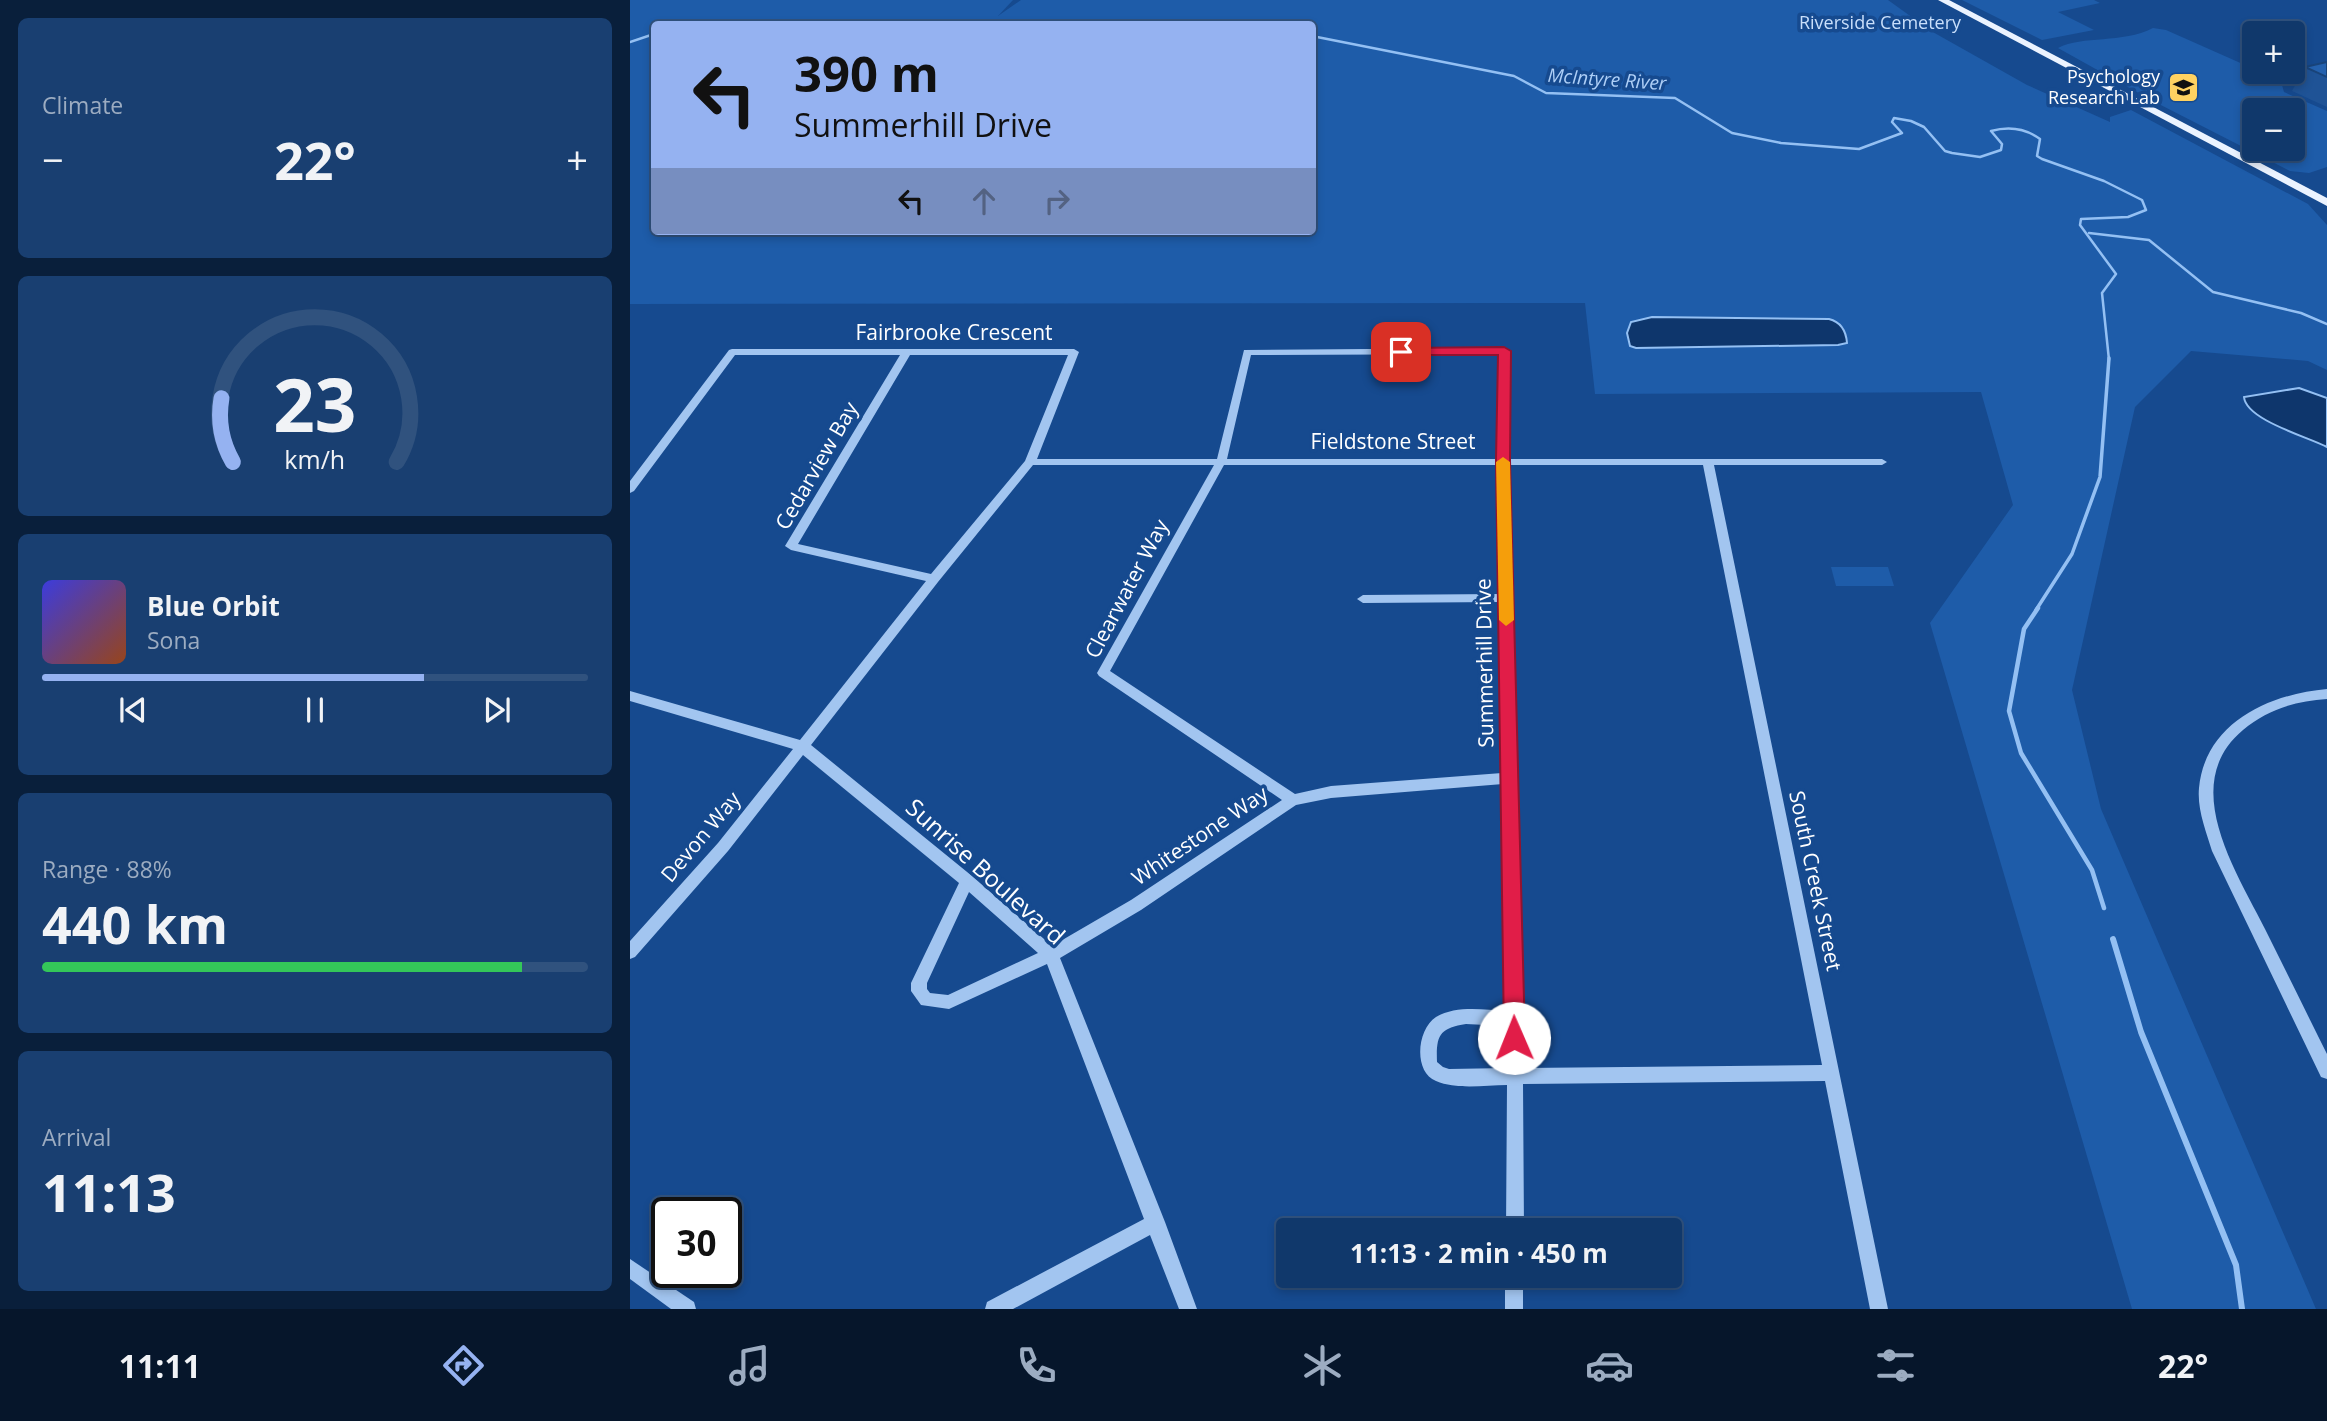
<!DOCTYPE html>
<meta charset="utf-8">
<style>
body{margin:0;font-family:"Open Sans",sans-serif;background:#193f71;color:#f1f3f6;height:100vh;display:flex;flex-direction:column;font-size:26px;white-space:nowrap}
*{box-sizing:border-box;margin:0}
p{font-size:23px;color:#9cacc1}
.icon{flex:none;width:38px;height:38px;fill:none;stroke:currentColor;stroke-width:2;stroke-linecap:round;stroke-linejoin:round}
.map{position:relative;flex:1;overflow:hidden}
.side{display:flex;flex-direction:column;gap:18px;padding:18px;background:#091f3b;width:630px}
.side>*{flex:none}
.top-card{position:absolute;left:21px;top:21px;width:665px;height:214px;border-radius:7px;box-shadow:0 4px 10px #0003,0 0 0 2px #30527e;background:#95b2f1;color:#111;overflow:hidden}
.fabs{position:absolute;left:1612px;top:21px;display:grid;gap:14px}
.fabs a{display:grid;place-items:center;width:63px;height:63px;border-radius:7px;background:#10386b;box-shadow:0 4px 10px #0003,0 0 0 2px #30527e;font-size:35px}
.speed{position:absolute;left:21px;top:1197px;display:flex;gap:14px;font-size:35px;font-weight:700;text-align:center}
.speed>*{display:grid;place-content:center;width:91px;height:91px;border-radius:50%;background:#10386b;box-shadow:0 4px 10px #0003,0 0 0 2px #30527e;line-height:1}
.speed .limit{border:4px solid #111;border-radius:10px;background:#fff;color:#111}
.pin{position:absolute;display:grid;place-items:center;width:60px;height:60px;color:#fff;margin:-30px;border-radius:14px;box-shadow:0 4px 10px #0006}
.me{position:absolute;width:77px;margin:-38px;rotate:359deg;stroke-linejoin:round;filter:drop-shadow(0 0 5px #0008)}
.turn{display:flex;align-items:center;gap:24px;height:147px;padding:0 28px;font-size:32px}
.turn .icon{width:91px;height:91px;stroke-width:2.5}
.turn b{display:block;font-size:49px;line-height:60px}
.lanes{display:flex;align-items:center;height:66px;padding:0 28px;background:#0003;justify-content:center;gap:35px;direction:ltr}
.lanes .off{opacity:.35}
.big{font-size:52px;font-weight:700;line-height:1.1}
.side .widget{flex:1;display:flex;flex-direction:column;justify-content:center;gap:10px;min-width:0;padding:0 24px;border-radius:10px;background:#193f71}
.side .dial{align-items:center;gap:0}
.dial svg{height:182px;overflow:visible;fill:none;stroke:#30527e;stroke-width:7;stroke-linecap:round;text-anchor:middle}
.dial text{fill:#f1f3f6;stroke:none}
.song{display:flex;align-items:center;gap:21px}
.cover{width:84px;height:84px;border-radius:10px;background:linear-gradient(135deg,hsl(240 70% 55%),hsl(20 70% 35%))}
.played{height:7px;border-radius:4px;background:linear-gradient(90deg,#95b2f1 70%,#30527e 70%)}
.keys{display:flex;justify-content:space-around;direction:ltr}
.heat{display:flex;justify-content:space-between;align-items:center;font-size:38px;direction:ltr}
.charge{height:10px;border-radius:5px;background:linear-gradient(90deg,#34c759 88%,#30527e 0)}
.trip{position:absolute;left:646px;top:1218px;width:406px;height:70px;border-radius:7px;background:#10386b;box-shadow:0 4px 10px #0003,0 0 0 2px #30527e;font-weight:700;line-height:70px;text-align:center}
.menu{display:flex;height:112px;justify-content:space-around;align-items:center;background:#06162b;color:#9cacc1}
.menu .icon{width:49px;height:49px}
.menu .current{color:#95b2f1}
.menu b{font-size:32px;color:#f1f3f6}
main{display:flex;flex:1;min-height:0}
.map>svg:first-child{display:block}
</style>
<main>
<section class="side">
<div class="widget"><p>Climate</p>
<div class="heat"><a>−</a><b class="big">22°</b><a>+</a></div>
</div>
<div class="widget dial"><svg viewBox="0 0 100 80">
<path d="M14 69A42 42 0 1 1 86 69"/>
<path d="M14 69A42 42 0 0 1 9 41" stroke="#95b2f1"/>
<text x="50" y="56" font-size="32" font-weight="700">23</text>
<text x="50" y="72" font-size="11">km/h</text>
</svg></div>
<div class="widget">
<div class="song"><i class="cover"></i><div><b>Blue Orbit</b><p>Sona</p></div></div>
<div class="played"></div>
<div class="keys"><svg class="icon" aria-label="previous" viewBox="0 0 24 24"><path d="M18 5L8 12l10 7zM5 5v14"/></svg><svg class="icon" aria-label="pause" viewBox="0 0 24 24"><path d="M8 5v14M16 5v14"/></svg><svg class="icon" aria-label="next" viewBox="0 0 24 24"><path d="M6 5l10 7-10 7zM19 5v14"/></svg></div>
</div>
<div class="widget"><p>Range · 88%</p><b class="big">440 km</b><div class="charge"></div></div>
<div class="widget"><p>Arrival</p><b class="big">11:13</b></div>
</section>
<div class="map">
<svg width="1697" height="1309" viewBox="0 0 1697 1309">
<rect width="100%" height="100%" fill="#164a8f"/>
<g fill="#1e5ca9" fill-rule="evenodd">
<path d="M0 0H383L368 16 391 0H1258L1301 31 1397 85 1480 122V117L1501 110 1678 204 1697 225V370L1678 361 1561 351 1505 407 1442 690 1471 809 1686 1309H1502L1300 623 1383 505 1351 392 965 394 955 303 0 304ZM24 24H682V231H24Z"/>
<polygon points="1332,0 1464,0 1470,3 1428,12 1464,30 1412,40"/>
<path d="M1523 28 1536 30 1624 69V72L1647 76 1650 78 1654 92 1697 111V167L1679 173 1660 171 1523 101 1428 48C1453 35 1492 44 1523 28ZM1624 110H1662V149H1624Z"/>
<polygon points="1201,567 1258,567 1264,586 1206,586"/>
</g>
<g fill="#0e366c" stroke="#94c0f3" stroke-width="2">
<path d="M1022 317 1199 319C1211 322 1216 330 1217 343L1208 345 1006 348 1000 346 997 333 1001 322Z"/>
<path d="M1669 388 1697 398V447C1678 437 1616 420 1614 397Z"/>
</g>
<g fill="none" stroke-linecap="round" stroke-linejoin="round">
<g stroke="#94c0f3" stroke-width="2.5">
<path d="M682 36 884 76 916 93 1045 98 1102 133 1151 143 1229 149 1272 133 1262 122 1264 118 1281 121 1294 127 1315 151 1322 153 1350 157 1371 150 1372 144 1361 131C1379 126 1395 128 1410 139L1407 156 1412 159 1474 181 1512 200 1516 210 1498 217 1451 219 1450 225 1486 274 1472 293 1479 360"/>
<polyline points="0,42 24,34"/>
<polyline points="1459,233 1519,240 1583,292 1671,313 1697,324"/>
</g>
<polyline stroke="#94c0f3" stroke-width="3.5" points="1406,610 1442,554 1470,477 1479,358"/>
<polyline stroke="#94c0f3" stroke-width="4.5" points="1408,608 1394,629 1379,711 1391,753 1462,870 1474,908"/>
<polyline stroke="#94c0f3" stroke-width="6" points="1483,939 1511,1032 1606,1265 1612,1309"/>
<g fill="#a2c5f0" fill-rule="evenodd">
<path d="M874 348 879 351 878 459H1252L1257 462 1252 465H1084L1258 1309H1240L1195 1081 893 1084 894 1230H876L877 1085C855 1085 827 1090 806 1081 783 1072 787 1029 806 1017 827 1005 854 1010 876 1011L873 784 701 798 666 805 511 910 430 958 535 1222 567 1309H549L520 1235 383 1309H355L357 1302 514 1219 417 964 319 1009 291 1005 281 991V983L329 883 173 755 98 851 5 957 0 959V941L88 843 163 749 0 701V691L170 740 296 581 161 550 155 546 270 355H105L4 491 0 493V481L99 350 102 349H444L449 352 407 459H587L614 350ZM869 354 868 459H597L621 355ZM280 355H438L395 461 301 574 168 544ZM403 465H584L467 673 469 676 652 800 501 900 422 946 342 876 181 745 308 582ZM594 465H868L870 594 733 595 727 599 733 603 870 602 872 773 701 786 665 794 480 671ZM878 465H1073L1192 1065 893 1068ZM339 892 408 953 318 995 300 993 297 989V983ZM836 1024 876 1026 877 1068 819 1069 813 1067 807 1062C806 1036 809 1028 836 1024Z"/>
<path d="M1697 689V699C1666 701 1638 709 1613 730 1548 784 1606 871 1635 929 1656 971 1676 1012 1697 1054V1079L1691 1077 1582 851C1576 831 1567 809 1569 788 1575 723 1639 694 1697 689Z"/>
<polygon points="0,1259 64,1302 66,1309 41,1309 0,1279"/>
<rect x="875" y="1276" width="18" height="33"/>
</g>
<polygon fill="#ebf3ff" fill-rule="evenodd" points="1308,0 1319,0 1697,198 1697,206"/>
</g>
<polygon fill="#1f5396" points="1697,62 1697,107 1662,91 1675,67"/>
<polygon fill="#2461ae" stroke="#19447a" stroke-width="2" points="1697,62 1697,77 1675,67"/>
<polygon fill="#e11d48" stroke="#92132f" stroke-width="2" points="874,347 881,351 880,461 895,1038 892,1045 884,1048 877,1045 874,1038 866,461 868,355 771,355 764,352 771,348"/>
<polygon fill="#f59e0b" points="873,457 880,462 884,620 876,626 869,620 866,462"/>
<defs>
<symbol id="university-square" viewBox="-11 -11 22 22"><rect x="-9" y="-9" width="18" height="18" rx="4" fill="#ffd261" stroke="#164a8f"/><path d="M0-5L7-2L0 1L-7-2ZM-4 1L0 2.5L4 1V4Q0 6-4 4Z" fill="#111"/></symbol>
</defs>
<g fill-rule="evenodd">
<use href="#university-square" x="1536" y="70" width="35" height="35"/>
</g>
<g text-anchor="middle" stroke-width="7" stroke-linejoin="round" paint-order="stroke">
<g font-size="18" fill="#c9dffb" stroke="#164a8f">
<text x="1250" y="29">Riverside Cemetery</text>
</g>
<g font-size="18" fill="#fff" stroke="#164a8f" text-anchor="end">
<text x="1530" y="83">Psychology<tspan x="1530" dy="21">Research Lab</tspan></text>
</g>
<g font-size="19" font-style="italic" fill="#aecff7" stroke="#164a8f">
<text transform="translate(977 79) rotate(4)" y="7">McIntyre River</text>
</g>
<g font-size="21" fill="#fff" stroke="#164a8f">
<text x="324" y="340">Fairbrooke Crescent</text>
<text x="763" y="449">Fieldstone Street</text>
<text transform="translate(187 466) rotate(-60)" y="7">Cedarview Bay</text>
<text transform="translate(497 589) rotate(-62)" y="7">Clearwater Way</text>
<text transform="translate(855 663) rotate(-91)" y="7">Summerhill Drive</text>
<text transform="translate(570 836) rotate(-34)" y="7">Whitestone Way</text>
<text transform="translate(71 837) rotate(-50)" y="7">Devon Way</text>
<text transform="translate(1185 881) rotate(78)" y="7">South Creek Street</text>
</g>
<g font-size="24" fill="#fff" stroke="#164a8f">
<text transform="translate(355 872) rotate(42)" y="8">Sunrise Boulevard</text>
</g>
</g>
</svg>
<div class="fabs">
<a>+</a>
<a>−</a>
</div>
<div class="speed"><div class="limit">30</div></div>
<div class="pin" style="left:771px;top:352px;background:#d93025"><svg class="icon" aria-label="arrive" viewBox="0 0 24 24"><path d="M6 21V4h12l-3 4 3 4H6"/></svg></div>
<svg class="me" style="left:884px;top:1038px" viewBox="-20 -20 40 40"><circle r="19" fill="#fff"/><path d="M0-13L10 11 0 6-10 11z" fill="#e11d48"/></svg>
<div class="trip">11:13 · 2 min · 450 m</div>
<div class="top-card">
<div class="turn"><svg class="icon" aria-label="left" viewBox="0 0 24 24"><path d="M17 20v-9H6M10 6l-5 5 5 5"/></svg><div><b>390 m</b>Summerhill Drive</div></div>
<div class="lanes"><svg class="icon" aria-label="left" viewBox="0 0 24 24"><path d="M17 20v-9H6M10 6l-5 5 5 5"/></svg><svg class="icon off" aria-label="ahead" viewBox="0 0 24 24"><path d="M12 20V5M6 11l6-6 6 6"/></svg><svg class="icon off" aria-label="right" viewBox="0 0 24 24"><path d="M7 20v-9h11M14 6l5 5-5 5"/></svg></div>
</div>
</div>
</main>
<nav class="menu">
<b>11:11</b>
<svg class="icon current" aria-label="directions" viewBox="0 0 24 24"><path d="M12 3l9 9-9 9-9-9zM9 14v-3h6M13 9l2 2-2 2"/></svg>
<svg class="icon" aria-label="music" viewBox="0 0 24 24"><path d="M9 18V5l10-2v13"/><circle cx="6" cy="18" r="3"/><circle cx="16" cy="16" r="3"/></svg>
<svg class="icon" aria-label="phone" viewBox="0 0 24 24"><path d="M5 4h4l2 5-3 2q2 4 5 5l2-3 5 2v4C11 20 4 13 5 4z"/></svg>
<svg class="icon" aria-label="climate" viewBox="0 0 24 24"><path d="M12 3v18M4 7l16 10M4 17L20 7"/></svg>
<svg class="icon" aria-label="car" viewBox="0 0 24 24"><path d="M5 17H2v-5l4-1 3-4h7l3 4 3 1v5h-3M9 17h6M6 11h13"/><circle cx="7" cy="17" r="2"/><circle cx="17" cy="17" r="2"/></svg>
<svg class="icon" aria-label="filters" viewBox="0 0 24 24"><path d="M4 7h16M4 17h16"/><circle cx="9" cy="7" r="2"/><circle cx="15" cy="17" r="2"/></svg>
<b>22°</b>
</nav>
